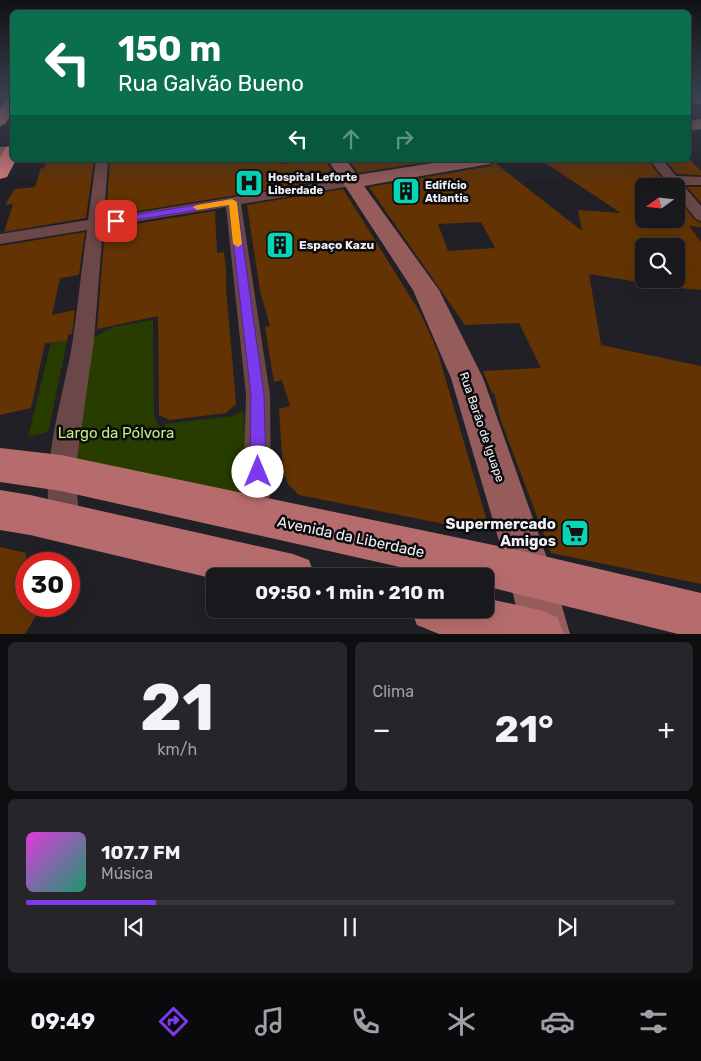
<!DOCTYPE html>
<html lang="pt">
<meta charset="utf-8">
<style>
body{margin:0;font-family:Rubik,sans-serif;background:#26252a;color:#f1f3f6;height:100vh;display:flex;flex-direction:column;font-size:19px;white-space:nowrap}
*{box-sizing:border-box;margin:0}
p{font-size:16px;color:#9fa0a4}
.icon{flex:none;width:28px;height:28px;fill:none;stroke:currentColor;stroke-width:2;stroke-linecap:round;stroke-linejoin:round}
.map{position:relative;height:634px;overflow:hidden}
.sheet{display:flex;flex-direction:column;gap:8px;padding:8px;background:#0e0d10;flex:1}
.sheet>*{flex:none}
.guide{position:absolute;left:10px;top:10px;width:681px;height:152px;border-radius:8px;box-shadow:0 5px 20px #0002,0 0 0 1px #37373b;background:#0b6e4f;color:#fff;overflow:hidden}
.needle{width:32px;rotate:255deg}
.fabs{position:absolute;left:635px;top:178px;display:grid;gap:10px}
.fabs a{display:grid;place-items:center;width:50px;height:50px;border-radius:8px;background:#19181d;box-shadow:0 5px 20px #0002,0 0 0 1px #37373b;font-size:25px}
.speed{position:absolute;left:15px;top:552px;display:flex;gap:10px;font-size:25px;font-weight:700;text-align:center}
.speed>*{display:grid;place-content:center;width:65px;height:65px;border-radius:50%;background:#19181d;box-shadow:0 5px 20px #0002,0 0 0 1px #37373b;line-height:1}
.speed .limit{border:8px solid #d22;background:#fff;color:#111}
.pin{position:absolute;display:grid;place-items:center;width:42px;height:42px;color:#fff;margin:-21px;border-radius:10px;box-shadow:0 2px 8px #0006}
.me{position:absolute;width:55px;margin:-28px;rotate:0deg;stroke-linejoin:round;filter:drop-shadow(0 0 4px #0008)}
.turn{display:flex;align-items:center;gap:18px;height:105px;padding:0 25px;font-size:22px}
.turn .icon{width:65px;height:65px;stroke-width:2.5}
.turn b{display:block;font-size:35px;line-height:42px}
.lanes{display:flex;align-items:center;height:48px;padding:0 25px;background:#0003;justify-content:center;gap:25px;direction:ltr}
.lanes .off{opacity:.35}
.big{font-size:38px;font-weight:700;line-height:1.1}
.sheet .widget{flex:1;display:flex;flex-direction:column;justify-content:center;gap:8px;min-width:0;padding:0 18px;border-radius:8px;background:#26252a}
.sheet .dial{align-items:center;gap:0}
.dial b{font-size:65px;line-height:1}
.song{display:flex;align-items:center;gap:15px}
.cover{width:60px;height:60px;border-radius:8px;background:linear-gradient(135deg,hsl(300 70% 55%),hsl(160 70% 35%))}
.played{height:5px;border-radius:2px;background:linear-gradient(90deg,#7c3aed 20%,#37373b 20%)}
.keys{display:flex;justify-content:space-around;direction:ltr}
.heat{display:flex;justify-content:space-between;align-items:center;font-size:28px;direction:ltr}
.sheet .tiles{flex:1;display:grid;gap:8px;grid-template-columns:1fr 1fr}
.widget:last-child{grid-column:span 2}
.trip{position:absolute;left:206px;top:568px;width:288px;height:50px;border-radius:8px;background:#19181d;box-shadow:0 5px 20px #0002,0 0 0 1px #37373b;font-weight:700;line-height:50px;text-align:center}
.tabs{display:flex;height:80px;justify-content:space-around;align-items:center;background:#0a0a0c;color:#9fa0a4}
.tabs .icon{width:35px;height:35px}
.tabs .current{color:#7c3aed}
.tabs b{font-size:22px;color:#f1f3f6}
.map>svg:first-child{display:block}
</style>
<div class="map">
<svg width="701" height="634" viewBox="0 0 701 634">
<rect width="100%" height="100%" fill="#212027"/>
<g fill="#283c00">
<polygon points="153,320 154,416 161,431 165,431 165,424 232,416 243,411 247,458 242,500 70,457 87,341 113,327"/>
<polygon points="67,341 49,429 45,433 28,437 51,343"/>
</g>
<g fill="#643303" fill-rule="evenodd">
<polygon points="47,160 94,160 86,218 4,232 13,204 5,205 15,189 35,187 41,168 44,168"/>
<polygon points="110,160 278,160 280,164 325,160 337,179 106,216"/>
<polygon points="349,160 440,160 358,173"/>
<path d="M541 160H648L668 186H644V219H676V197L695 220 701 223V227L689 226 701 242V290L676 288V246H644V283L589 274 601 345 701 366V584L551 553 501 421 494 393H492L483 371 541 368 519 323 465 325 369 187 490 166 494 162 582 231 578 210 621 213ZM481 222 495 248 448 251 438 224Z"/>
<polygon points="665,160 690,160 701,171 701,175 677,174"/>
<polygon points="687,187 701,187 701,203"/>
<polygon points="343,189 421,314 437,350 487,521 479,531 299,495 288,484 283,471 279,409 290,406 282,380 274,382 265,327 270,326 260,291 247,205"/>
<polygon points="215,211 217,253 224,252 226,270 226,288 236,404 226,413 169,420 159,415 158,316 97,329 105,229"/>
<polygon points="85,232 79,275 60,278 52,315 75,310 72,334 68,335 67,341 45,343 31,408 0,415 0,246"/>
<polygon points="0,547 26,553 26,606 42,606 25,634 0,634"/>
</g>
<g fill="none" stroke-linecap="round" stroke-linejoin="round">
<g fill="#6c4747" fill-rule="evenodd">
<path d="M96 160H108L104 218 352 178 359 182 352 186 241 204 270 395 271 493 258 525 248 530 238 525 233 515 243 493 246 395 226 207 103 227 94 340 75 473 80 523 75 533 65 538 55 533C34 484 65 392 73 339 78 303 82 266 87 230L0 244V234L88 220Z"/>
<polygon points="650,160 663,160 676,176 701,177 701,185 683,185 701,206 701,221 696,219 676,194 676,186 670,186"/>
</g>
<g fill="#965c5c" fill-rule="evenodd">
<polygon points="689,96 701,96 701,104 689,102"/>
<polygon points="701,119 701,129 689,131 689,121"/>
<polygon points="12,146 12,156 0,157 0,147"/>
<polygon points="328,160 346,160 357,175 452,160 493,160 490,164 484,165 364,186 439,290 483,378 553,575 570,634 522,634 509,575 451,378 413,290"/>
</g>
<g fill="#b66c6c" fill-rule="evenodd">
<polygon points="0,448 61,455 531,553 701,593 701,634 678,634 485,586 485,576 440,576 61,491 0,482"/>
<polygon points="0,490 30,495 293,554 309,560 315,576 215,576 215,579 30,535 0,530"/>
<polygon points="485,598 540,610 557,617 564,634 439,634 417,625 410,609 485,609"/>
</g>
<g fill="#d37a7b" fill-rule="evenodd">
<polygon points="12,96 12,112 5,124 0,126 0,108 7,97"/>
<polygon points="12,146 12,160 16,160 7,177 0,179 0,157 6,147"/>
</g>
</g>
<linearGradient id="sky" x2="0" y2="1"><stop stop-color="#121215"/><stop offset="0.52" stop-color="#3d4252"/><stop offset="1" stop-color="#3d4252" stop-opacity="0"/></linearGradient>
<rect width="701" height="185" fill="url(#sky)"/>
<polygon fill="#7c3aed" stroke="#51269a" points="232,199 237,202 264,395 266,472 263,477 258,479 252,477 250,472 251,395 229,205 116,223 112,221 116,218"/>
<polygon fill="#f59e0b" points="232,199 237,202 242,244 238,247 233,244 229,205 197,210 193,207 197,205"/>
<defs>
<symbol id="hospital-square" viewBox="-11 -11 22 22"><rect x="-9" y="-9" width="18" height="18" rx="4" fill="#08d5b5" stroke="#0b0a0d"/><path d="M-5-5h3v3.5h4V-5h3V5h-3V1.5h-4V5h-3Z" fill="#111"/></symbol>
<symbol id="building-square" viewBox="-11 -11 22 22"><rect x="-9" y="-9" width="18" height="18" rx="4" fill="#08d5b5" stroke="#0b0a0d"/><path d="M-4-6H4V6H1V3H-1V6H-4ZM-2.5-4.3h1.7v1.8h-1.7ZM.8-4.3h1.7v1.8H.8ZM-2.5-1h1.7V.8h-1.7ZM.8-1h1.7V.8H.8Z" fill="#111"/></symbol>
<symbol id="supermarket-square" viewBox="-11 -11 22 22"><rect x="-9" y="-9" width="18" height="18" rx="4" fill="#08d5b5" stroke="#0b0a0d"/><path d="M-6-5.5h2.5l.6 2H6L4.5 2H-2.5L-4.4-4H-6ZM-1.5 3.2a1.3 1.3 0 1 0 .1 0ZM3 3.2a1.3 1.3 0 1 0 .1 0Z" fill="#111"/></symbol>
</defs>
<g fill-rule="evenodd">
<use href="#hospital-square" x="233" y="167" width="32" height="32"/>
<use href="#building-square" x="390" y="175" width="32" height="32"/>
<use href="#building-square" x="264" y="229" width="32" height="32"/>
<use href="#supermarket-square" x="559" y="517" width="32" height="32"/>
</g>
<g text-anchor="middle" stroke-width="5" stroke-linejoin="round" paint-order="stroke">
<g font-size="11" font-weight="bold" fill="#f1f0f5" stroke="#0b0a0d" text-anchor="start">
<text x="268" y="181">Hospital Leforte<tspan x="268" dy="13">Liberdade</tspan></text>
<text x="425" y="189">Edifício<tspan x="425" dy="13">Atlantis</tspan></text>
</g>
<g font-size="12" font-weight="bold" fill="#f1f0f5" stroke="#0b0a0d" text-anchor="start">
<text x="299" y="249">Espaço Kazu</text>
</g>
<g font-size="12" fill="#f1f0f5" stroke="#0b0a0d">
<text transform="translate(482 427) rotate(71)" y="4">Rua Barão de Iguape</text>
</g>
<g font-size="15" fill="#c0ec82" stroke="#0b0a0d">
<text x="116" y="438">Largo da Pólvora</text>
</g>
<g font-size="15" font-weight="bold" fill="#f1f0f5" stroke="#0b0a0d" text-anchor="end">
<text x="556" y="529">Supermercado<tspan x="556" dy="17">Amigos</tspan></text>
</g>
<g font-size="15" fill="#f1f0f5" stroke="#0b0a0d">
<text transform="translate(351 537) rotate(12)" y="5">Avenida da Liberdade</text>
</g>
</g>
</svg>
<div class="fabs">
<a><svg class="needle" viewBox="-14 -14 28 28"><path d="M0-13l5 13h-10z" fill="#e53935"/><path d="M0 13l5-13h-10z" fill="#9fa0a4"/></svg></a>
<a><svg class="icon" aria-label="search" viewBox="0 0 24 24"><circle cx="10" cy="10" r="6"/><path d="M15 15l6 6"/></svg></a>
</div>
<div class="speed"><div class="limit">30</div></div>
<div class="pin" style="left:116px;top:221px;background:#d93025"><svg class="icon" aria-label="arrive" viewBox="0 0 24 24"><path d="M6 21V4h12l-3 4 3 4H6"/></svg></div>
<svg class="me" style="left:258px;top:472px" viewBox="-20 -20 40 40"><circle r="19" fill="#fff"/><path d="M0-13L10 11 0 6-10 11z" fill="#7c3aed"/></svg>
<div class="trip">09:50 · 1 min · 210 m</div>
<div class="guide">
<div class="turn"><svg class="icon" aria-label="left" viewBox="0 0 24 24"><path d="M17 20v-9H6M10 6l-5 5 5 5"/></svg><div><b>150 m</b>Rua Galvão Bueno</div></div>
<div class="lanes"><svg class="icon" aria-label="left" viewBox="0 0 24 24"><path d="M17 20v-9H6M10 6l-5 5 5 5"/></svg><svg class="icon off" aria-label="ahead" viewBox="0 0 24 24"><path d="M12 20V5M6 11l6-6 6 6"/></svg><svg class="icon off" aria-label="right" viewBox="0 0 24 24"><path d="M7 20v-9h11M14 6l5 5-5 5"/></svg></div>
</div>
</div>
<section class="sheet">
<div class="tiles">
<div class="widget dial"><b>21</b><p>km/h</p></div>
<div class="widget"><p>Clima</p>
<div class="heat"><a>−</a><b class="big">21°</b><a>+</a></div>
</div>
<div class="widget">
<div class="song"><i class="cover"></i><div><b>107.7 FM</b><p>Música</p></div></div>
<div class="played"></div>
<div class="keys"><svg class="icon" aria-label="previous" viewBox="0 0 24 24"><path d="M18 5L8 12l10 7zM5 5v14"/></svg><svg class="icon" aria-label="pause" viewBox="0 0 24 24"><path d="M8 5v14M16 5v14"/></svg><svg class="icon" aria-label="next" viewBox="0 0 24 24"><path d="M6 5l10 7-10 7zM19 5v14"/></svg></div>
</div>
</div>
</section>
<nav class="tabs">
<b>09:49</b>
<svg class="icon current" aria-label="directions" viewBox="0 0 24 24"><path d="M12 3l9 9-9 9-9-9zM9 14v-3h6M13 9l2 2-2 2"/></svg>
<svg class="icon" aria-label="music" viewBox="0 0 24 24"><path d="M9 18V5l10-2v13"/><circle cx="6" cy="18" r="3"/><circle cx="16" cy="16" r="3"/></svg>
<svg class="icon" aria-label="phone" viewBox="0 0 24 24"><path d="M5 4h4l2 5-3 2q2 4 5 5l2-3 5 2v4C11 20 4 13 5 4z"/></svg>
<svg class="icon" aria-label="climate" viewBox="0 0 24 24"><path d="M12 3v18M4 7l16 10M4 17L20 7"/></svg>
<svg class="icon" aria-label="car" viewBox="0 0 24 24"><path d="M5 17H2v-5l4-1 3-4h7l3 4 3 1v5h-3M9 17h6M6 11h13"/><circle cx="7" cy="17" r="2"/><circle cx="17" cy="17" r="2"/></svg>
<svg class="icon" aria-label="filters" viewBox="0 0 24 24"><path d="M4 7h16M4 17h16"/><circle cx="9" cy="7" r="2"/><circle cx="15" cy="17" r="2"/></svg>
</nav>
